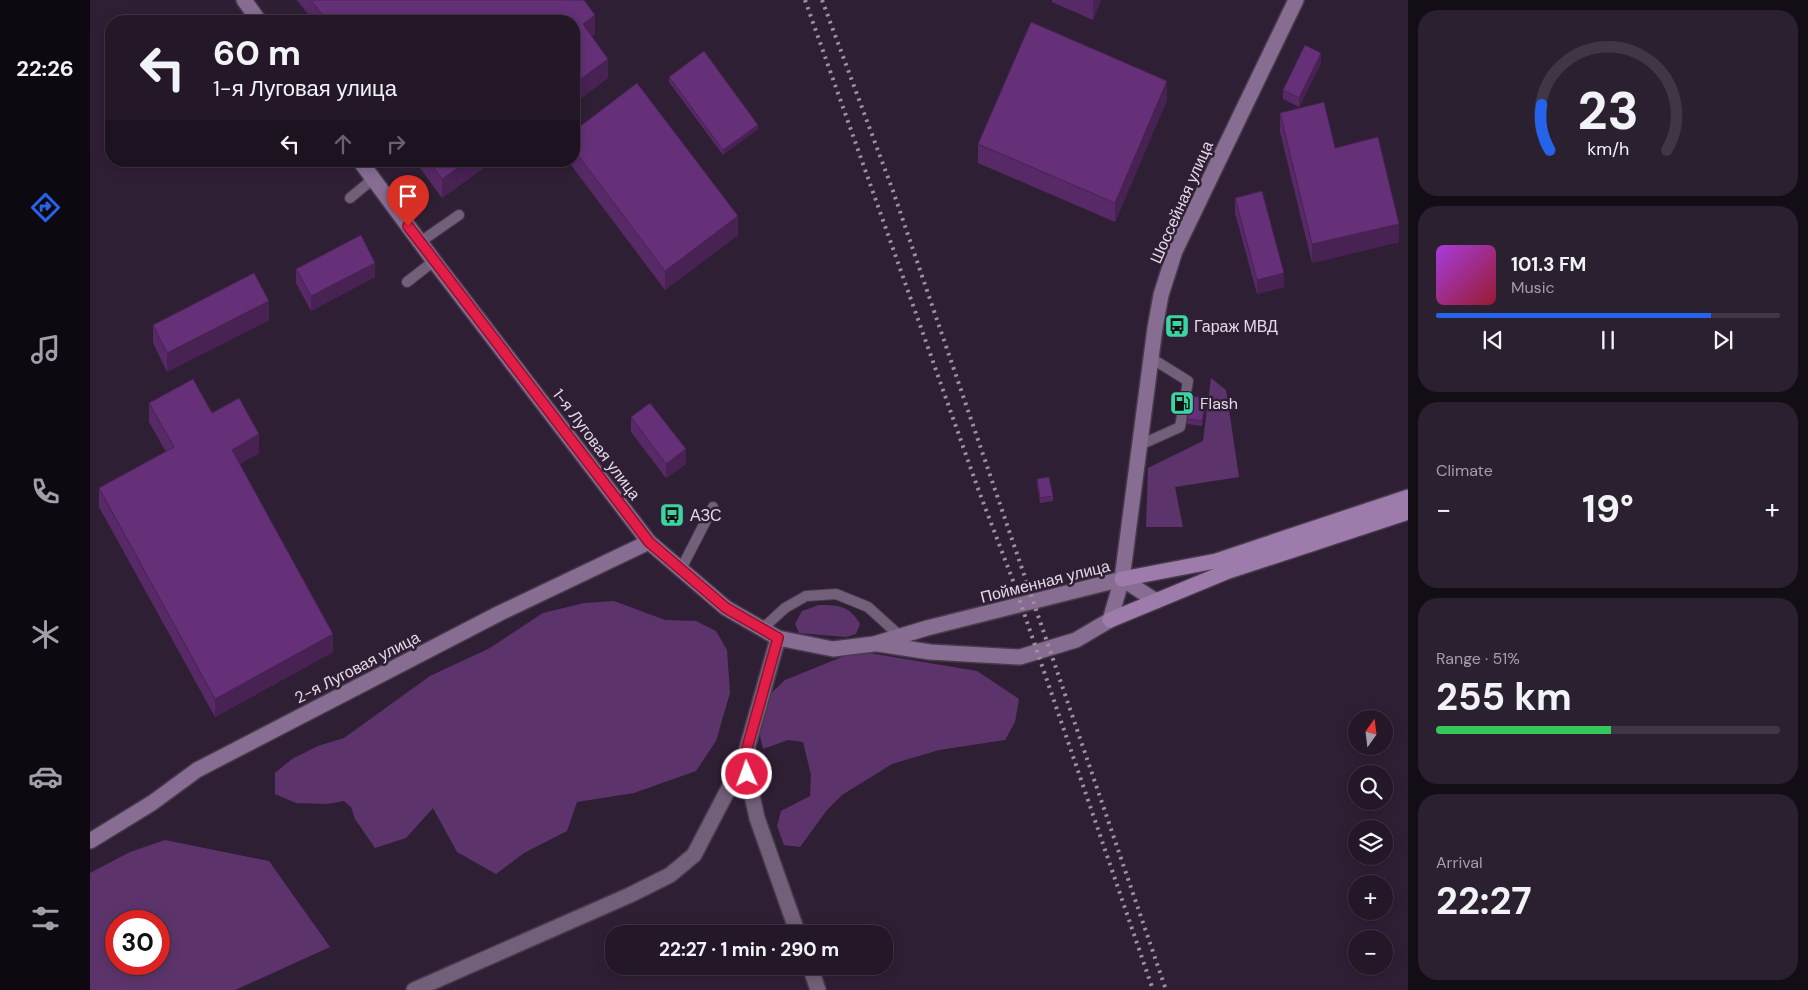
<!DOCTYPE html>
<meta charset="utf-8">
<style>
body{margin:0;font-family:"DM Sans",sans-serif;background:#2b2030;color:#f1f3f6;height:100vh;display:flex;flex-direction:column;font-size:19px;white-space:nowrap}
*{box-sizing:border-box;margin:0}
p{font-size:16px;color:#a39fa8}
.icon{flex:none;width:28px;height:28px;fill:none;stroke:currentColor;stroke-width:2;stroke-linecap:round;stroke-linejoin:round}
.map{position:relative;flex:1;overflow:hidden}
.sheet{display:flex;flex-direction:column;gap:10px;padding:10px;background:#130d16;width:400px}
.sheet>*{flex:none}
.banner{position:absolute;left:15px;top:15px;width:475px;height:152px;border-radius:20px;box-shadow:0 2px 12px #0003,0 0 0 1px #403645;background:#231728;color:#f1f3f6;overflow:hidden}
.needle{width:32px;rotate:14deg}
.controls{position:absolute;left:1258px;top:710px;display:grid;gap:10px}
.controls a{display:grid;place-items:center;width:45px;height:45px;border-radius:50%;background:#231728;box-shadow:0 2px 12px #0003,0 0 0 1px #403645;font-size:25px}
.speed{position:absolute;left:15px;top:910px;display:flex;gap:10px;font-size:25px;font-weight:700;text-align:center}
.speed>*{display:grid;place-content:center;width:65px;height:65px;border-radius:50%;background:#231728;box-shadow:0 2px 12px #0003,0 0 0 1px #403645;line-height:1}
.speed .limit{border:8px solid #d22;background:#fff;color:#111}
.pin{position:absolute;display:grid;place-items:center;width:42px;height:42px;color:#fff;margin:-51px -21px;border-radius:50% 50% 50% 0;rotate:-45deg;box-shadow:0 0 5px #0007}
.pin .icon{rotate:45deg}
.me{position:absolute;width:55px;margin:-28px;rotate:358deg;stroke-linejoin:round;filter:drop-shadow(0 0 4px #0008)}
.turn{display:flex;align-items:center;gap:18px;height:105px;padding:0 25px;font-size:22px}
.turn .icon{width:65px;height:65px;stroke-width:2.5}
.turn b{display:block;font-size:35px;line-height:42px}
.lanes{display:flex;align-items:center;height:48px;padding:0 25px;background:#0003;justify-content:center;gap:25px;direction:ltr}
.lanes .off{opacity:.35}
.big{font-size:38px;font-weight:700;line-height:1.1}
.sheet .card{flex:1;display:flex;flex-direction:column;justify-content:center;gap:8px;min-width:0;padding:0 18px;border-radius:20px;background:#2b2030}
.sheet .dial{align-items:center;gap:0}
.dial svg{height:130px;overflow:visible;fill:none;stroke:#403645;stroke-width:7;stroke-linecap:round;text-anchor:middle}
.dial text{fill:#f1f3f6;stroke:none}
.song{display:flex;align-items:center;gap:15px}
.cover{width:60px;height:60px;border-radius:8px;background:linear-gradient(135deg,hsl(280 70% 55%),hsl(350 70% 35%))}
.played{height:5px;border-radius:2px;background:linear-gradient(90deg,#2563eb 80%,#403645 80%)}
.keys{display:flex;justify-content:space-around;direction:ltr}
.heat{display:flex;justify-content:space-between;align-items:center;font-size:28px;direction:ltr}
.charge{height:8px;border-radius:4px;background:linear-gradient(90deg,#34c759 51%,#403645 0)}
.trip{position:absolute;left:515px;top:925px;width:288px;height:50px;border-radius:20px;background:#231728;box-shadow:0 2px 12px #0003,0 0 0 1px #403645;font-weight:700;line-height:50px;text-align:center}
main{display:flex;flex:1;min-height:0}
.menu{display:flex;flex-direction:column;width:90px;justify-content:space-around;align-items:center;background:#0e0910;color:#a39fa8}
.menu .icon{width:35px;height:35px}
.menu .current{color:#2563eb}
.menu b{font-size:22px;color:#f1f3f6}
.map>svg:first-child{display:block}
</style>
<main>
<nav class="menu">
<b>22:26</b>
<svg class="icon current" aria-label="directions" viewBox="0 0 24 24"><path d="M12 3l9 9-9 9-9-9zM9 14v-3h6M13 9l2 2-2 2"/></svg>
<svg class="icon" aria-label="music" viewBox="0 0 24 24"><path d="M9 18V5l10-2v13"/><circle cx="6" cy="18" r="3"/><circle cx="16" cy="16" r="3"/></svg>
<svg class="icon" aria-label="phone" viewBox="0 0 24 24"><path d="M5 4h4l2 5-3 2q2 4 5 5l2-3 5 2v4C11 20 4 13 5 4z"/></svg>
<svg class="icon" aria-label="climate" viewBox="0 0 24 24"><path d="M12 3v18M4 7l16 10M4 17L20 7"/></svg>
<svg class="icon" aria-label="car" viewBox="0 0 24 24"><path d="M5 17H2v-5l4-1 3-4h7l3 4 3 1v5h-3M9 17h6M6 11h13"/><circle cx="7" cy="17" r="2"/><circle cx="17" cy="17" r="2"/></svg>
<svg class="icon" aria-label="filters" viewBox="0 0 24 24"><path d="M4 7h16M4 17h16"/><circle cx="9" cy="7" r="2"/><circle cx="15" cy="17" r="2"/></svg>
</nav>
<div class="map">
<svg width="1318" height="990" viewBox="0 0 1318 990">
<rect width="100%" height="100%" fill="#2f1f35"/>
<g fill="#5c346b" fill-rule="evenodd">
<polygon points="1121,378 1136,390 1149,477 1085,487 1093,527 1056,527 1058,468 1113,441"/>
<polygon points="524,601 575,620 606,621 626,631 637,650 640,693 626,741 606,771 544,793 487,802 477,831 434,853 406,874 367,852 343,808 316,838 285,848 265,819 261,807 254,801 237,804 206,803 185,794 185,773 202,759 228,746 254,738 340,676 400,648 453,613 494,603"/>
<path d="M729 605C750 605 759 606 770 624L766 634 756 637 709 633 705 624 712 611Z"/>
<polygon points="767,651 887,671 929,699 925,722 915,740 849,750 802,764 752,795 737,810 710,847 694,845 687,826 691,811 720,796 721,775 713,742 698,740 673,749 669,731 675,699 695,680"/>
<path d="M75 840 179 861 240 947 145 990H0V873L40 852ZM69 921V964H26V921Z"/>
</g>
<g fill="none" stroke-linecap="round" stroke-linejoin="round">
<defs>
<g id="lane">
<polyline points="260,198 283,179"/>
<polyline points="330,242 369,215"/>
<polyline points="317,282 344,261"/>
<polyline points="1050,445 1090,427 1098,381 1061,358"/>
<polyline points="591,569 623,507"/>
<polyline points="672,629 695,608 716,596 746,594 778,607 810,636"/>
</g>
<g id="street">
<polyline points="688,638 654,759 667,818 708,934"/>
<polyline points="720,966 728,990"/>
<polyline points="324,990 540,895 580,875 604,855 654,759"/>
</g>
<g id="secondary">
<polyline points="154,0 169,21"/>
<polyline points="270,161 344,261 559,542 636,608 688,638 743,649 784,644 837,628 1032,579"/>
<polyline points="1032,579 1066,601"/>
<polyline points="788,644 840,652 930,657 986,640 1020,620 1032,579 1065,328 1071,295 1085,251 1206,0"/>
<polyline points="0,841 62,803 107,770 410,613 559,542"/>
</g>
<g id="primary">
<polyline points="1032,579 1126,561 1318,497"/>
<polyline points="1020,620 1136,572 1318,512"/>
</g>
</defs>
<use href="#lane" stroke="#483a4d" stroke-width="12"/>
<use href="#street" stroke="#483a4d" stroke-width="18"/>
<use href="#secondary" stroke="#483a4d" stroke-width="18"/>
<use href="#primary" stroke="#483a4d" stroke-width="18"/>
<use href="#lane" stroke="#725f79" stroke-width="10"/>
<use href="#street" stroke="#725f79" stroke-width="15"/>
<use href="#secondary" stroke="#886d92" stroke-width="15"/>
<use href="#primary" stroke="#9d7baa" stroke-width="15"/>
<g stroke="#9d90a2" stroke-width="4" stroke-dasharray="2.5 5" stroke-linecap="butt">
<polyline points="715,0 887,486 922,578 1063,990"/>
<polyline points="732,0 803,191 1076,990"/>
</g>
</g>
<g fill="#572966">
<polygon points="207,0 494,0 505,34 502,36 518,78 484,103 484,21 223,21"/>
<polygon points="962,0 1011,0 1003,20 962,2"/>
<polygon points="1231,63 1209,107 1193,99 1193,90"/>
<polygon points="579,77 668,129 633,155 579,82"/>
<polygon points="1077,100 1025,222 888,163 888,144"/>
<polygon points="1190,113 1245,148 1309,242 1222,263 1190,132"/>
<polygon points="484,131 648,235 575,290 478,161 484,161"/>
<polygon points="325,161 403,161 352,198"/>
<polygon points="1145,198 1194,287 1167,294 1145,213"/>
<polygon points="206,269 285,277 221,311 206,283"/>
<polygon points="179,320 77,372 63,343 63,325"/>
<polygon points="59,403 122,413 169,453 150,464 243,652 125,717 9,507 9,488 76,452 59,422"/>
<polygon points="1116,403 1112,426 1097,424 1097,419"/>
<polygon points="541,417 596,464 576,478 541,432"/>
<polygon points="947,479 963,496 963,501 950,503 947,484"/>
</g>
<g fill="#472253">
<polygon points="1003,0 1011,0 1003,20"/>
<polygon points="505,15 505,34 493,43 493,24"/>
<polygon points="1231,53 1231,63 1209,107 1209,98"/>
<polygon points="518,59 518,78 484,103 484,84"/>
<polygon points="1077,81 1077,100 1025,222 1025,203"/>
<polygon points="668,125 668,129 633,155 633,150"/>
<polygon points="377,161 403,161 352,198 352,179"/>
<polygon points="648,216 648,235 575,290 575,271"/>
<polygon points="1309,224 1309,242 1222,263 1222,244"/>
<polygon points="285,263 285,277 221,311 221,296"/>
<polygon points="1194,273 1194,287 1167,294 1167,280"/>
<polygon points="179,301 179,320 77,372 77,353"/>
<polygon points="1116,398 1116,403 1112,426 1112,421"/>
<polygon points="169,434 169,453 142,468 142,450"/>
<polygon points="596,449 596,464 576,478 576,464"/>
<polygon points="243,634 243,652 125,717 125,699"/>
</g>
<g fill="#653077" stroke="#472253">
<polygon points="221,0 494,0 505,15 493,24 518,59 484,84 484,21 237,21"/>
<polygon points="941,22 1077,81 1025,203 888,144"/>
<polygon points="1215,45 1231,53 1209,98 1193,90"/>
<polygon points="614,51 668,125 633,150 579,77"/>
<polygon points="547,83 648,216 575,271 484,150 484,131"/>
<polygon points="1234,102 1245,148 1288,137 1309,224 1222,244 1190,113"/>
<polygon points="339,161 377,161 352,179"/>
<polygon points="1172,191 1194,273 1167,280 1145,198"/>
<polygon points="271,235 285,263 221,296 206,269"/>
<polygon points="164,273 179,301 77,353 63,325"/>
<polygon points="103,379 122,413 149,398 169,434 142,450 243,634 125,699 9,488 84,447 59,403"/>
<polygon points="1101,396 1116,398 1112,421 1097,419"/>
<polygon points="560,403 596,449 576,464 541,417"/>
<polygon points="959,477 963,496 950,498 947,479"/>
</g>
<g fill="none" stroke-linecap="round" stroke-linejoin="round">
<defs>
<polyline id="route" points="318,226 559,542 636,608 688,638 654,759 657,774"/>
</defs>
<use href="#route" stroke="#92132f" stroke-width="12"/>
<use href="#route" stroke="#e11d48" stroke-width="9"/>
</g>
<defs>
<symbol id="bus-square" viewBox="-11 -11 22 22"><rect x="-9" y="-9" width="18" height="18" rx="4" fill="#3dd4a3" stroke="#2f1f35"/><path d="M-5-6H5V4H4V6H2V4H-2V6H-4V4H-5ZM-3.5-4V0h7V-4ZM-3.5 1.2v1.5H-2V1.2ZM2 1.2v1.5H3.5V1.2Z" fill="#111"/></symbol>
<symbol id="fuel-square" viewBox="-11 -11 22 22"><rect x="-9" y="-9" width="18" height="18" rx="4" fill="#3dd4a3" stroke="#2f1f35"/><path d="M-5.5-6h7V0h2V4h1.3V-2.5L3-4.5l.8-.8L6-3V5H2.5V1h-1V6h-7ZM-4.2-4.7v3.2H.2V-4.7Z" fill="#111"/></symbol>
</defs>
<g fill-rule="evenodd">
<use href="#bus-square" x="1073" y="312" width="28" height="28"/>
<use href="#fuel-square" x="1078" y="389" width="28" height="28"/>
<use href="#bus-square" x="568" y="501" width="28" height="28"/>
</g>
<g text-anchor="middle" stroke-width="5" stroke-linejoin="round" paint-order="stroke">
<g font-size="16" fill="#e4d9e8" stroke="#2f1f35">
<text transform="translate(1091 202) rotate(-66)" y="6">Шоссейная улица</text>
<text transform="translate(507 444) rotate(53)" y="6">1-я Луговая улица</text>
<text transform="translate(955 581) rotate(-14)" y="6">Пойменная улица</text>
<text transform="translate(267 667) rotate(-27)" y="6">2-я Луговая улица</text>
</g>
<g font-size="16" fill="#e4d9e8" stroke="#2f1f35" text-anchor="start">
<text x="1104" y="332">Гараж МВД</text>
<text x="1110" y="409">Flash</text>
<text x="600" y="521">АЗС</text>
</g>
</g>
</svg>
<div class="controls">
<a><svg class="needle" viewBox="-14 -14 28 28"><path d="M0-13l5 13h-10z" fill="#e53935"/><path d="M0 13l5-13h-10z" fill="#a39fa8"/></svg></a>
<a><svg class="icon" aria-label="search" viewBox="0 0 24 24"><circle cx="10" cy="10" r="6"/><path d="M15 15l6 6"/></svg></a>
<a><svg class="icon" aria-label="layers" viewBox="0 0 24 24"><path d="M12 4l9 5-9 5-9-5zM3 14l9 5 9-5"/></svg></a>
<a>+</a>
<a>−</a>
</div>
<div class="speed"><div class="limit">30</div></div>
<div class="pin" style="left:318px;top:226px;background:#d93025"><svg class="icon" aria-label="arrive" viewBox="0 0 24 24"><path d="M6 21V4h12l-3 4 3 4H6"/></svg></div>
<svg class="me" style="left:657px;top:774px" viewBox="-20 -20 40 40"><circle r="17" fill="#e11d48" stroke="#fff" stroke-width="3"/><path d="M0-11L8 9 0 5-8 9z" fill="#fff"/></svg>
<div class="trip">22:27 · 1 min · 290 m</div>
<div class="banner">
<div class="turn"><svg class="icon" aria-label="left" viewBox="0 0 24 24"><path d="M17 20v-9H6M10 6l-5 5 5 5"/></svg><div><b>60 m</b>1-я Луговая улица</div></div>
<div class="lanes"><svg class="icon" aria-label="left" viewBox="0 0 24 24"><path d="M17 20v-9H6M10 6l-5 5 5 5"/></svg><svg class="icon off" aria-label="ahead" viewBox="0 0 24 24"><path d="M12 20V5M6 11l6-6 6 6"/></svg><svg class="icon off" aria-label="right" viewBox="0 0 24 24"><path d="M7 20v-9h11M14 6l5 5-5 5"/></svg></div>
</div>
</div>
<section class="sheet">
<div class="card dial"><svg viewBox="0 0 100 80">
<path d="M14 69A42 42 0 1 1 86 69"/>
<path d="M14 69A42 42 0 0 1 9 41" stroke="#2563eb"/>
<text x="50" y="56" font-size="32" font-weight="700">23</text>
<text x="50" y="72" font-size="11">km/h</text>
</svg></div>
<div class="card">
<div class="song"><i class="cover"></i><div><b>101.3 FM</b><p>Music</p></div></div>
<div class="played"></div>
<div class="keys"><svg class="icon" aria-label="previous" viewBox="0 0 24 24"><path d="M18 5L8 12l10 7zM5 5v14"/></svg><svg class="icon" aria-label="pause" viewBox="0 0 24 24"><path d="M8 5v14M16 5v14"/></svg><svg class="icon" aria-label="next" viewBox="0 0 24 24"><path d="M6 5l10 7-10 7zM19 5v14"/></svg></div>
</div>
<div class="card"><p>Climate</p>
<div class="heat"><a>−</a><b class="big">19°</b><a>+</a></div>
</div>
<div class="card"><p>Range · 51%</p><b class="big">255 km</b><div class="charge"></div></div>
<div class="card"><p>Arrival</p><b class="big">22:27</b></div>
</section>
</main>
